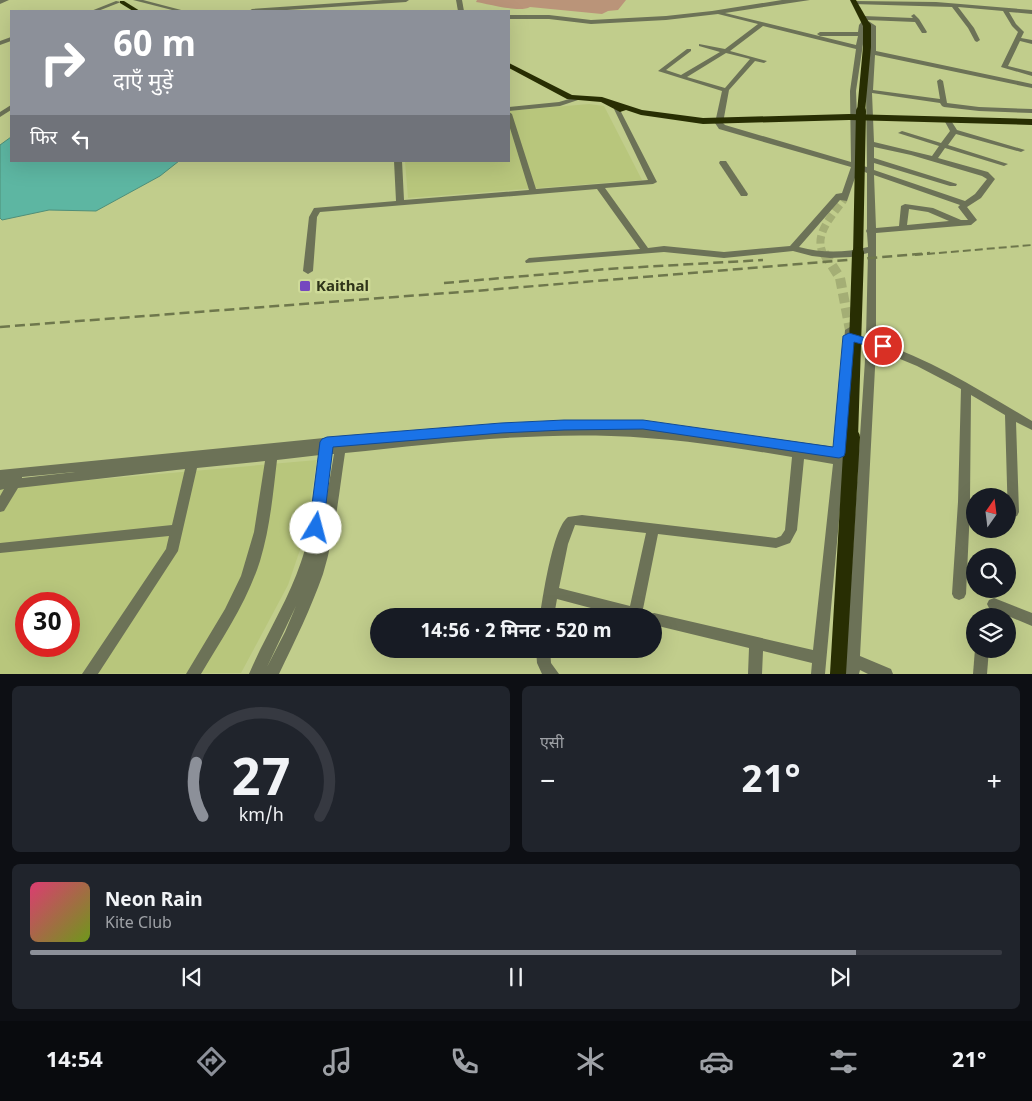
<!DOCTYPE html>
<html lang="hi">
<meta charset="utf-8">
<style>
body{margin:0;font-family:Georgia,"Noto Sans Devanagari",serif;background:#20242c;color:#f1f3f6;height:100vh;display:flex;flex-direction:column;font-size:19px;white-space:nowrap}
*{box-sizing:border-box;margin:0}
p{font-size:16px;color:#9ea1a6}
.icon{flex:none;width:28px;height:28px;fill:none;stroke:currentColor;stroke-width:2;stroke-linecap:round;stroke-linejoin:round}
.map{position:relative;height:674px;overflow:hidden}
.drawer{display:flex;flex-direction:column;gap:12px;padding:12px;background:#0d0f14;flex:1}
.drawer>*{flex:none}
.hud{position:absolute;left:10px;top:10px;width:500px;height:152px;border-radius:0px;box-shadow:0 5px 20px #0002;background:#8c9099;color:#fff;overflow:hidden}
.needle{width:32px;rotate:14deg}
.tools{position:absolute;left:966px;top:488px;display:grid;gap:10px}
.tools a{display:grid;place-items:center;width:50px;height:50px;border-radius:50%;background:#171b24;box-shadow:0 5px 20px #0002;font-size:25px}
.speed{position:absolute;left:15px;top:592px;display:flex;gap:10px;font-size:25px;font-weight:700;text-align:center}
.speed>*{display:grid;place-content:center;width:65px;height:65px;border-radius:50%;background:#171b24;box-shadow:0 5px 20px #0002;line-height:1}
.speed .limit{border:8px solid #d22;background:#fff;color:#111}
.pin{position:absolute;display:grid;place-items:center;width:42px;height:42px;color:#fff;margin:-21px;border:2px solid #fff;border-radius:50%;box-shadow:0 1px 5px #0007}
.me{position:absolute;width:55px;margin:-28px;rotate:8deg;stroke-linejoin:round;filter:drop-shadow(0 0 4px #0008)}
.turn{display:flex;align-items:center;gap:18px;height:105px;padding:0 20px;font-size:22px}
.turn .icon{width:65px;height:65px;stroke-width:2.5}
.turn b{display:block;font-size:35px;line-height:42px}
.then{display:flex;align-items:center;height:48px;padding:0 20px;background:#0003;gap:10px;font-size:19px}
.big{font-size:38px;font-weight:700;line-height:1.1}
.drawer .widget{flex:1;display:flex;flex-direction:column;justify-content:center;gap:8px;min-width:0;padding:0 18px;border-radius:8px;background:#20242c}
.drawer .dial{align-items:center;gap:0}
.dial svg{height:130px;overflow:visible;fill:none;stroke:#363941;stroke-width:7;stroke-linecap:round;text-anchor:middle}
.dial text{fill:#f1f3f6;stroke:none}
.song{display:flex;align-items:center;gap:15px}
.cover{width:60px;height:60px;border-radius:8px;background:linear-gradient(135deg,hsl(340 70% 55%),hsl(80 70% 35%))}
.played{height:5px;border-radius:2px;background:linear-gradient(90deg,#8c9099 85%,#363941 85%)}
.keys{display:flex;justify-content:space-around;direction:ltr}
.heat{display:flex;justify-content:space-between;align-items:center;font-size:28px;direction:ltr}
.drawer .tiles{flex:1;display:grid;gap:12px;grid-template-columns:1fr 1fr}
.widget:last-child{grid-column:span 2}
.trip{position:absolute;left:370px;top:608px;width:292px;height:50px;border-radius:25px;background:#171b24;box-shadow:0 5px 20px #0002;font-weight:700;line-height:50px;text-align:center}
.tab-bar{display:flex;height:80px;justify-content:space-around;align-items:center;background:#090b0e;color:#9ea1a6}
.tab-bar .icon{width:35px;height:35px}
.tab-bar .selected{color:#8c9099}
.tab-bar b{font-size:22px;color:#f1f3f6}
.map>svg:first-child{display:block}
</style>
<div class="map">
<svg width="1032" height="674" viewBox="0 0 1032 674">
<rect width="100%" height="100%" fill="#c1cd8c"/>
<g fill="#b8c67c" fill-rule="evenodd">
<polygon points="589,104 604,106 642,180 408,198 405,161 509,161 509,111"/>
<path d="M317 460 304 538 288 585 241 673 0 674V488ZM26 604H69V646H26Z"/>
</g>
<path fill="#ba9479" d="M477 0H626L618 10 608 11 602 14 530 7C520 13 489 4 476 2Z"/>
<polygon fill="#5db6a2" stroke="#4f8f79" points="11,137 11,161 179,161 160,176 96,211 49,210 2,220 0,218 0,145"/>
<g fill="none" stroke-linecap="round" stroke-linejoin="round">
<path stroke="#a4ae75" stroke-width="8" stroke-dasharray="8 4" stroke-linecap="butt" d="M824 255C812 235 833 215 844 199"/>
<polyline stroke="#a4ae75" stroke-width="10" stroke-dasharray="10 5" stroke-linecap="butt" points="824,253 840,278 850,330"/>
<g fill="#6c7257" fill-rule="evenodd">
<polygon points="0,0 9,0 0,4"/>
<polygon points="133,0 143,0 185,11 176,11"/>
<polygon points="383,0 409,0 406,2 272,11 249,11 252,9"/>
<polygon points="456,0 462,0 464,11 458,11"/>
<path d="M782 0H810L725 13 856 45 858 36H820L817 34 820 32H858L859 25 863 20 860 18 863 16 913 18 911 16 914 14 919 19 927 32 926 33H922L915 22 867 20 876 26V51L1032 84V88L875 55 873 90 940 99 937 81 940 79 943 81 947 103 979 107 1032 109V113L979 111 944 107 942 106 940 103 872 93 874 142 932 156 939 146 898 133 902 131 941 143 950 131 944 120 948 118 950 119 957 130 1025 150 1021 152 956 134 948 145 1008 164 1004 166 945 148 938 158 988 172 995 179 981 198 967 207 977 220 971 225 876 233V341C932 360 981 391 1032 421V430L1016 422 1019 512 1017 516 1008 519 1005 415 971 395 970 499 975 500V510L970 509 966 594 964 598 959 600 954 598 952 594 958 502 961 389 917 366 876 349 860 656 891 669 893 674H868L860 670 859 674H845L858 467 844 466 825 674H811L812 663 763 651 762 674H748L749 648 654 625V616H621L557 599 554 616H540C543 596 553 528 568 517L582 515 776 538 781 536 785 530 792 457C732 447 672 438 611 436 522 433 433 444 345 453 339 493 335 535 323 574 311 608 295 641 279 674H264L265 671 264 674H249C265 636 288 601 301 562 313 528 315 490 320 455L277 460C273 494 270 528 260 561 247 602 223 637 201 674H186L225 609 241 576 254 532 265 461 197 468 178 551 98 674H82L166 549 169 536 0 553V543L172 525 185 469 18 488 4 511 0 512V496L4 489 0 490V480L11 479 0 480V470L344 436 564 421H643L835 447 845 330 850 327 854 328 855 335 866 338 868 253 851 257 830 258 812 256 793 251 724 258 664 252 526 263 525 261 529 258 640 249 597 189 320 212 317 217 313 271 308 274 303 271 309 217 314 208 396 201 394 161H402L404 200 529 190 509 125V112L512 114 536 189 648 180 614 109 619 108 657 182 653 184 605 188 648 248 664 246 724 252 790 246 836 194 842 193 851 167 719 129 715 123 722 91 658 71 687 49H691V51L666 70 681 75 720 52 699 46V44L725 49 758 24 718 14 666 20 591 24 549 19H509V15H549L591 20 666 16 712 11ZM866 24 870 27 871 35 866 91 867 167 859 165 856 91ZM763 26 856 49 850 91 851 162 725 125 723 123 729 90 755 61 764 63 767 61 730 51ZM726 53 750 59 725 88 687 77ZM874 147 911 155 982 176 987 179 975 194 965 201 874 170V163L950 186H956L957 184 874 158ZM858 169 867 173V229L866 231 867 233 868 247C844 253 822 253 799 247L840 200 847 201ZM874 175 960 205 958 207 968 220H961L933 208 905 204 901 206 899 226 876 228ZM909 209 928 212 949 221 907 225ZM854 342 866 345 859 451 846 449ZM332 454H334L326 501ZM804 459 833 464 813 650 654 613 650 614 649 612 643 609 658 534 776 548 790 543 797 530ZM75 472 22 478V477ZM575 525 646 533 630 606 559 588 568 544ZM296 606 285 632 267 667Z"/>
<polygon points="116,1 121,2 98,11 91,11"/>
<polygon points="855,1 936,2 1032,10 1032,14 1009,12 1016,24 1024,32 1021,38 1032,40 1032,44 1020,41 1008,66 1032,72 1032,76 1001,67 1018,32 1012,26 1003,11 958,7 974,28 980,40 977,42 975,41 968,28 952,7 853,4 853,2"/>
<polygon points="11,37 11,41 0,45 0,41"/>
<polygon points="576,97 578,98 578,100 560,106 509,111 509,107 559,102"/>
<polygon points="11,105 11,110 0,117 0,112"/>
<polygon points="720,161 726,161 748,194 747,196 741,196 719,163"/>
<polygon points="994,598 1032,613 1032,626 989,608 987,604 989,600"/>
<polygon points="536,649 550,649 551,663 559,674 542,674 537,663"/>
<polygon points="975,649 989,649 987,674 973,674"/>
</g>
<g fill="#282e03" fill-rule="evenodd">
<polygon points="850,0 856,0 871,26 870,28 864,28"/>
<polygon points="120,1 124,1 140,11 133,11 120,3"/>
<polygon points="509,63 572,95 602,97 642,110 703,118 849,114 1032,119 1032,125 849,120 703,124 641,115 626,110 620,112 601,102 567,99 509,68"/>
</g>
<polyline stroke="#6e774c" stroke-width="2" stroke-dasharray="8 4" stroke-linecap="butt" points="915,255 1032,245"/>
<g stroke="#6e774c" stroke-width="2.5" stroke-dasharray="10 5" stroke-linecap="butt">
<polyline points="444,283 607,269 763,260"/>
<polyline points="0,327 487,290 930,253"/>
</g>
<polyline stroke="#282e03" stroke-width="8" points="861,112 867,47 867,26"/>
<polyline stroke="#282e03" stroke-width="10" points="858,255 861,111"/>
<polyline stroke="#282e03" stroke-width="12" points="852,438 858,253"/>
<polyline stroke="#282e03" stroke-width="16" points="838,674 852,437"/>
</g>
<polygon fill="#1a73e8" stroke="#114b97" points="849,333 887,344 889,346 883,350 854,342 845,453 844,456 839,458 643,429 564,430 501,433 333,447 323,528 321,532 316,534 311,532 309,528 320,442 322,439 327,437 501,423 564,420 643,420 833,447 843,336"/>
<rect fill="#7547bf" stroke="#ceda98" stroke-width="2" x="299" y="280" width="12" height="12" rx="2.5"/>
<g text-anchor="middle" stroke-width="5" stroke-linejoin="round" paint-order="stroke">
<g font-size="15" font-weight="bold" fill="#2f341a" stroke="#ceda98" text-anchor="start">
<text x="316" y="291">Kaithal</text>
</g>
</g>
</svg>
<div class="tools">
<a><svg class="needle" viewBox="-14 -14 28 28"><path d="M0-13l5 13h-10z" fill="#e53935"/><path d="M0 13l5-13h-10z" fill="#9ea1a6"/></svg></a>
<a><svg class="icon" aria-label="search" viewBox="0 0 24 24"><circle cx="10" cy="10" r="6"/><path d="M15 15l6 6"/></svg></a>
<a><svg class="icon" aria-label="layers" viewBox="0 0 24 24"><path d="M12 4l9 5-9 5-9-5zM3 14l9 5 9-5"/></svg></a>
</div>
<div class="speed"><div class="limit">30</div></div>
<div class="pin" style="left:883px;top:346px;background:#d93025"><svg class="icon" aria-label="arrive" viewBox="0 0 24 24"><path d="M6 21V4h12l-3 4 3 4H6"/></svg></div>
<svg class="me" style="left:316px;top:528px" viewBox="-20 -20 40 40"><circle r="19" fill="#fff"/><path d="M0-13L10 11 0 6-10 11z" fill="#1a73e8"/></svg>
<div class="trip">14:56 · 2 मिनट · 520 m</div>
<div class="hud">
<div class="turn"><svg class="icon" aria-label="right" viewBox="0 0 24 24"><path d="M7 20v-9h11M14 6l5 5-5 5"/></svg><div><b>60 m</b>दाएँ मुड़ें</div></div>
<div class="then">फिर<svg class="icon" aria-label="left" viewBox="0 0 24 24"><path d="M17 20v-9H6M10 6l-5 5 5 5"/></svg></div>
</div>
</div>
<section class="drawer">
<div class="tiles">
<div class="widget dial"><svg viewBox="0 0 100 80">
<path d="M14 69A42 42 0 1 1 86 69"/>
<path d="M14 69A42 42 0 0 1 10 36" stroke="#8c9099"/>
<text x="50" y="56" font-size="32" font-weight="700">27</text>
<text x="50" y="72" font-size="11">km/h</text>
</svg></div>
<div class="widget"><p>एसी</p>
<div class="heat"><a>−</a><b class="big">21°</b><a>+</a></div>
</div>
<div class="widget">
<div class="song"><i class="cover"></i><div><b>Neon Rain</b><p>Kite Club</p></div></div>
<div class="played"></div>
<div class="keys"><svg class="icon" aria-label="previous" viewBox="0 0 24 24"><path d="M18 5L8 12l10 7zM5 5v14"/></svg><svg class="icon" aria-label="pause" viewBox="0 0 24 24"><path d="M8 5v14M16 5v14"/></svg><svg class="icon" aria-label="next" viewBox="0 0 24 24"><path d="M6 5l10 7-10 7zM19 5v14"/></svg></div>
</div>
</div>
</section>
<nav class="tab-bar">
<b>14:54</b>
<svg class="icon selected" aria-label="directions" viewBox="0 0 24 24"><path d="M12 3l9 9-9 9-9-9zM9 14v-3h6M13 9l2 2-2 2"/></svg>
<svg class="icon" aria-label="music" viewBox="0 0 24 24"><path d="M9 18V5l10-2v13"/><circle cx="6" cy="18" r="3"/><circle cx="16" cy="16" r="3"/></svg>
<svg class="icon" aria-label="phone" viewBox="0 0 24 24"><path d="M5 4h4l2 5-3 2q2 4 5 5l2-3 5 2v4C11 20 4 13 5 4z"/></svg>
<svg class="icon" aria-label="climate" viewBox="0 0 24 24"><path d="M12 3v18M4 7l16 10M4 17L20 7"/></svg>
<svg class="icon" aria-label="car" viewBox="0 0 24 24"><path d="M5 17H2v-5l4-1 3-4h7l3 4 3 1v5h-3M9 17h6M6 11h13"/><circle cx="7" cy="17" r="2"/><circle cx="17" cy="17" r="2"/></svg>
<svg class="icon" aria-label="filters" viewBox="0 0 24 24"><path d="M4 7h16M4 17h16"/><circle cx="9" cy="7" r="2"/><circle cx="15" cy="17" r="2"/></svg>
<b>21°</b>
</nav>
